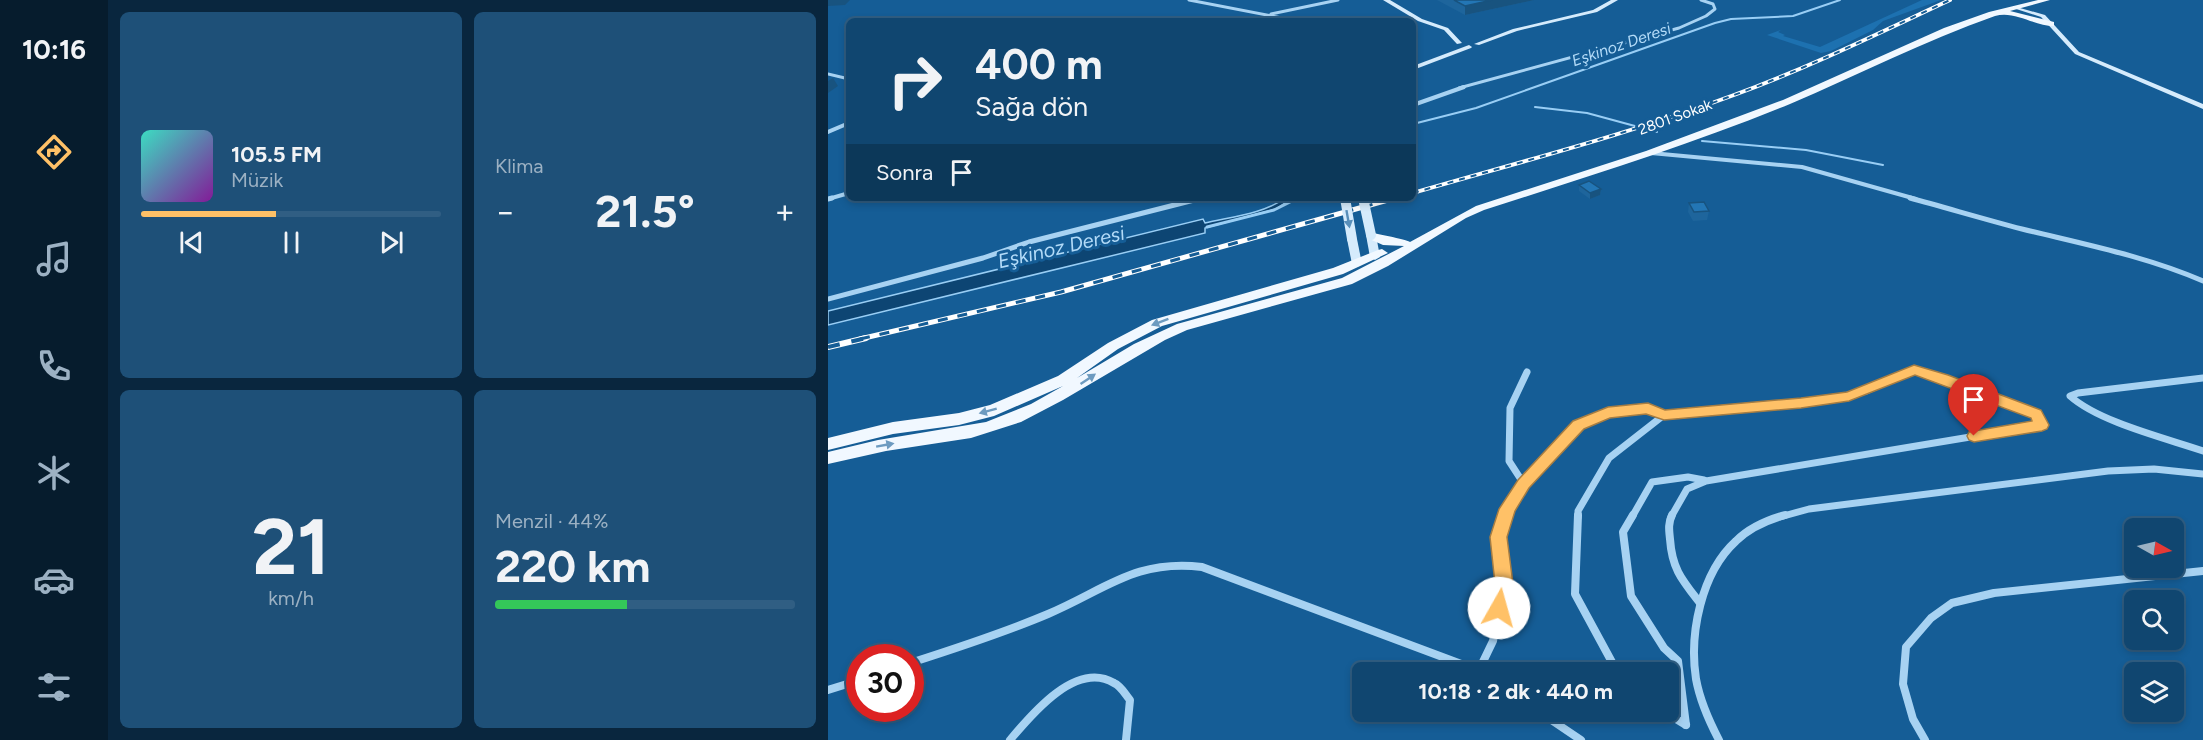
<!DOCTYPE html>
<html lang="tr">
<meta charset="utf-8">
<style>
body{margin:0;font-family:Figtree,sans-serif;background:#1e5078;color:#f1f3f6;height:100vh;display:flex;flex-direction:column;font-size:22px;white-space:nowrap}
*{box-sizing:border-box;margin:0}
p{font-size:20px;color:#9cb1c3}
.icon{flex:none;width:33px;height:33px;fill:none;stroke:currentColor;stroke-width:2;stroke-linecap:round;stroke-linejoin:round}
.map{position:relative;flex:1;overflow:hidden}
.sheet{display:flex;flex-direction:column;gap:12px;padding:12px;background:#09263e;width:720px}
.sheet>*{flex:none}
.banner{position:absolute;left:18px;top:18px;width:570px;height:183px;border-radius:9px;box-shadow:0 3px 9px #0003,0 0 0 2px #305e83;background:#104670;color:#f1f3f6;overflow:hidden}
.needle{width:39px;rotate:98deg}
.fabs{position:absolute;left:1296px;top:518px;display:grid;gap:12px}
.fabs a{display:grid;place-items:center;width:60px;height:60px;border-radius:9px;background:#104670;box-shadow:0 3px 9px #0003,0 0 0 2px #305e83;font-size:30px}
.speed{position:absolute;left:18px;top:644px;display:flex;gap:12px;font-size:30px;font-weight:700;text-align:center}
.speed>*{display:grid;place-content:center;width:78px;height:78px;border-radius:50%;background:#104670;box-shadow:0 3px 9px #0003,0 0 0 2px #305e83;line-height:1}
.speed .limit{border:9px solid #d22;background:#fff;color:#111}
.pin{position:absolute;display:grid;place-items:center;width:51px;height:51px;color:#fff;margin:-62px -26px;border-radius:50% 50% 50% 0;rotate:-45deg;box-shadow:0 0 6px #0007}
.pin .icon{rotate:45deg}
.me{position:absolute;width:66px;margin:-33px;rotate:7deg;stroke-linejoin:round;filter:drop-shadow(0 0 4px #0008)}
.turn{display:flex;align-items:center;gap:21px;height:126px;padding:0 30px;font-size:27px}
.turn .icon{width:78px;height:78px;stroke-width:2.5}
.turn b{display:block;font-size:42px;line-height:51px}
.then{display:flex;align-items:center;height:57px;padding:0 30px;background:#0003;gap:12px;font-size:22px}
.big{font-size:45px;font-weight:700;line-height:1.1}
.sheet .card{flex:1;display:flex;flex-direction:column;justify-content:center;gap:9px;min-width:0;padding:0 21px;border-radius:9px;background:#1e5078}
.sheet .dial{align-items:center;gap:0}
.dial b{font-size:78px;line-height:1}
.song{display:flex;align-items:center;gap:18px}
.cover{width:72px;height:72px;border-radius:9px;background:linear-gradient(135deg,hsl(170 70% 55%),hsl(290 70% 35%))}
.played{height:6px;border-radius:3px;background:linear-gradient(90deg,#ffc167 45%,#305e83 45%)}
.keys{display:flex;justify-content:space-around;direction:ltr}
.heat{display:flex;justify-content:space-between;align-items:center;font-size:33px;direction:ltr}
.charge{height:9px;border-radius:4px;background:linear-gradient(90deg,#34c759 44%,#305e83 0)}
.sheet .tiles{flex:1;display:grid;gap:12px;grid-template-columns:repeat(2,1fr)}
.trip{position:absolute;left:524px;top:662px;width:327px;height:60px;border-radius:9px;background:#104670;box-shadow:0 3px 9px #0003,0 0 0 2px #305e83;font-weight:700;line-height:60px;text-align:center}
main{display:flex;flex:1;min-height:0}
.tab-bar{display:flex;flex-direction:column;width:108px;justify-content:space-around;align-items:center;background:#061c2d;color:#9cb1c3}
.tab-bar .icon{width:42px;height:42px}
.tab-bar .on{color:#ffc167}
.tab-bar b{font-size:27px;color:#f1f3f6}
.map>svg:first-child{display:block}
</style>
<main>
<nav class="tab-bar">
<b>10:16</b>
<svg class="icon on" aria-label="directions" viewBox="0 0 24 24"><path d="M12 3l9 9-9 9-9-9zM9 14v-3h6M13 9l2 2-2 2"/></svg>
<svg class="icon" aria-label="music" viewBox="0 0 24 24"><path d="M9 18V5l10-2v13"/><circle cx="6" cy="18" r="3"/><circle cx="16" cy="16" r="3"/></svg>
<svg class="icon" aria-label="phone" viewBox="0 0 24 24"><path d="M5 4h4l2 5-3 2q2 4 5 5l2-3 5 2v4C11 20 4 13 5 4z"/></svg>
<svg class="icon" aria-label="climate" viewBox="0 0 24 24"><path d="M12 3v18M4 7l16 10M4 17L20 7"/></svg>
<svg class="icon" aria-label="car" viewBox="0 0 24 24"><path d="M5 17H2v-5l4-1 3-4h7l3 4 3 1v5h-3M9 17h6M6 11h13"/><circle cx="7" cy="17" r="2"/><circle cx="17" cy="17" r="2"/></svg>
<svg class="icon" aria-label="filters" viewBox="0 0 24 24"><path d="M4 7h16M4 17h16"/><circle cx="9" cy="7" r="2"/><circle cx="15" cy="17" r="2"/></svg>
</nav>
<section class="sheet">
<div class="tiles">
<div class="card">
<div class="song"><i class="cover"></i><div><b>105.5 FM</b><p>Müzik</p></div></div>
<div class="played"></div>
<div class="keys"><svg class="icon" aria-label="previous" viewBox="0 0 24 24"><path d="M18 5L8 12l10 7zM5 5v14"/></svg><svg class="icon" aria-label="pause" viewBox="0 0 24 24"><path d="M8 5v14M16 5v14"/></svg><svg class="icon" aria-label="next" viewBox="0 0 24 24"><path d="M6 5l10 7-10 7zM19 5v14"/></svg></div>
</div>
<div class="card"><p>Klima</p>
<div class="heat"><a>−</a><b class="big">21.5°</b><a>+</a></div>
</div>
<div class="card dial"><b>21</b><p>km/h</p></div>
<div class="card"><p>Menzil · 44%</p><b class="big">220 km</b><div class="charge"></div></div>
</div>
</section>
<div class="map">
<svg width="1375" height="740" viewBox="0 0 1375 740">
<rect width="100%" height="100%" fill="#155d96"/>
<polygon fill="#1d71b0" points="1094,0 1113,0 1055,21 1045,30 1003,51 993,53 939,35 953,30 950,32 957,35 955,36 992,47"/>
<path fill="#0d4573" stroke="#99cef5" stroke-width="1.5" d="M457 198H465L448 209 377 228V233L0 325V311L375 219 377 223C402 217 436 214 457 198Z"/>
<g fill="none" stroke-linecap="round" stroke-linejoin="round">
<g stroke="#99cef5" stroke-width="2">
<polyline points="707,107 759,113 829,132"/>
<polyline points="585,124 648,108 887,23 903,19 965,16 1012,0"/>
<polyline points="874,141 978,150 1055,165"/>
<polyline points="467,199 470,198"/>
</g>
<polyline stroke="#99cef5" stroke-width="3" points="379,227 446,210 470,198"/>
<g stroke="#a7d2f2" stroke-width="3">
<polyline points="361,0 454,18 459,21"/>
<polyline points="443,14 510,0"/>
<polyline points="0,74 21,79"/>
<polyline points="631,88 851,28 878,16 887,9 885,4 873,0"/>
</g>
<g stroke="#a7d2f2" stroke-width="4">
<polyline points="585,105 636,87"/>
<polyline points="0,132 21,123"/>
<polyline points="823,153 974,167 1088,199"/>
<polyline points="0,199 21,193"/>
<polyline points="369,199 374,198"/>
</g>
<g stroke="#a7d2f2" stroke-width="5">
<path d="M1082 198C1119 208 1156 219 1194 229 1255 244 1317 256 1375 281"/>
<polyline points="0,199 4,198"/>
<polyline points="0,299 155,258 201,242 374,198"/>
</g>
<g stroke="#a7d2f2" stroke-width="7">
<path d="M1375 378 1250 393 1242 396C1271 422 1337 438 1375 451"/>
<polyline points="696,484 681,461 682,408 699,372"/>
<polyline points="677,517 679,509 696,484 750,425 780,413 820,409 836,415 953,406 999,400 1038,391 1086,370 1115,378 1208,414 1214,425 878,481 859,489 843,517"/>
<polyline points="750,517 750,511 781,458 836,415"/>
<polyline points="804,517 824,482 860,477 876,480"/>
<polyline points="952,517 981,509 1280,471 1326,469 1375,474"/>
</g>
<g stroke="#a7d2f2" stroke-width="8">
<polyline points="750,515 747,594 785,664 793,672"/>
<polyline points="805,515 795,532 803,596 836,648 850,661 858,725"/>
<path d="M844 515C840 523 841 530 842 539 844 569 854 580 872 603"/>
<path d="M82 663C129 648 175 633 220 614 277 590 307 559 374 567L652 671"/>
<polyline points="651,670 665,641 676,584 671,537 677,515"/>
<polyline points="0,690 32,680"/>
<polyline points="710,711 753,740"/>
<polyline points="835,711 858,725"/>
<path d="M182 740C203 715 248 660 286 683 293 686 297 694 302 700L298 740"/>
<path d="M891 740C881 721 872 701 868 679 861 634 873 573 908 541 921 528 939 520 957 515"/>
<polyline points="1097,740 1085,719 1075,684 1078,647 1103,618 1124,603 1166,593 1375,571"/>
</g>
<g fill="#d5ebfc" fill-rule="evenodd">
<polygon points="555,0 562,0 594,19 620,28 634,43 629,44 616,30 590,21"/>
<polygon points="783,0 790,0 769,12 689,31 651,45 646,44 685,29 765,10"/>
<polygon points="1185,6 1217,15 1251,52 1375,104 1375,109 1247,54 1213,17 1185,8"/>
<polygon points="641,45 644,47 643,48 585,70 585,66"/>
<polygon points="543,232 548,235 552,257 547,260 542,257 538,235"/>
<polygon points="524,236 529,239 534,264 529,267 524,264 519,239"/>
</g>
<path fill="#f1f8ff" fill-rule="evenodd" d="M1210 0H1222L1182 11 1226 22V26C1206 26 1186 10 1167 16 1096 41 1030 75 962 104 862 145 759 177 656 210L638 218 560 266 524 284 359 330 337 340 235 400 193 422 143 438 58 451 0 464V452L50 440 158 422 203 404 235 386 166 416 131 425 65 434 0 450V438L65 422 131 413 162 405 230 376 280 343 324 320 505 268 550 250 554 249 560 253 515 274 334 326 290 349 249 378 306 344 349 324 514 278 576 246 555 245 539 238V232C542 232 580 240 582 242L648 206 818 151 955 100 1116 28 1161 12Z"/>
<defs>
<g id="rail-far2">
<path d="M585 193C692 162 801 134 906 95 980 68 1051 33 1122 0"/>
<polyline points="563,199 567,198"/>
</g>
<polyline id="rail-far1" points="32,339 233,292 567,198"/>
<polyline id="rail" points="0,347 38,338"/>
</defs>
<use href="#rail-far2" stroke="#fff" stroke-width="4"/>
<use href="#rail-far1" stroke="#fff" stroke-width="5"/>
<use href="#rail" stroke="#fff" stroke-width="6"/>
<use href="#rail-far2" stroke="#155d96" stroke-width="2" stroke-dasharray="6" stroke-linecap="butt"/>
<use href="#rail-far1" stroke="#155d96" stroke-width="3" stroke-dasharray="10" stroke-linecap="butt"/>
<use href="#rail" stroke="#155d96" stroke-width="4" stroke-dasharray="12" stroke-linecap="butt"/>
<g stroke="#d5ebfc" stroke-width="10">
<polyline points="517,198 524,239"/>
<polyline points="535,198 543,235"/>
</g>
</g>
<g fill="#1e659c">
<polygon points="609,0 706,0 637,15"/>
<polygon points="751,185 773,189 772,195 762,199 751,191"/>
<polygon points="861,203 881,211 879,220 865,221 860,212"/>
</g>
<g fill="#18537f">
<polygon points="0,0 22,0 17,5 0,6"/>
<polygon points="664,0 706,0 637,15 637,6"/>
<polygon points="5,78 10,86 0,93 0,81"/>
<polygon points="773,189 772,195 762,199 762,193"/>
</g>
<g fill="#2376b5" stroke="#18537f" stroke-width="1.5">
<polygon points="626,0 664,0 637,6"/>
<polygon points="761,181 773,189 762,193 751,185"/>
<polygon points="876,202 881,211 866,212 861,203"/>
</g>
<defs><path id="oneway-solid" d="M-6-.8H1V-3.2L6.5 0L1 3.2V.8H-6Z" transform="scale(1.5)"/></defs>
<use fill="#588fba" href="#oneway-solid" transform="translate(520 219) rotate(80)"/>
<g fill="#6d9bc0">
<use href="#oneway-solid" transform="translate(332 322) rotate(159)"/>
<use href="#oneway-solid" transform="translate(260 379) rotate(-34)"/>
<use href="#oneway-solid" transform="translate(160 411) rotate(165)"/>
<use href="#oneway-solid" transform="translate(57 445) rotate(-10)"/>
</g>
<polygon fill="#ffc167" stroke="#a67d43" stroke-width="1.5" points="1086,365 1120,375 1213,410 1221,425 1219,429 1214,431 1146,442 1141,440 1139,436 1141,432 1146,431 1204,421 1203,418 1087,375 1021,401 973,408 836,420 818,414 782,418 756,429 701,488 687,511 679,537 685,584 678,614 671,616 665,614 662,608 667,584 662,537 671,509 690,480 745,421 780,407 820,403 837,410 973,398 1019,392"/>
<g text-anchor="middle" stroke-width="6" stroke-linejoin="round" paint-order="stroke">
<g font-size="15" fill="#fff" stroke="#155d96">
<text transform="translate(847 117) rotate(-20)" y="5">2801 Sokak</text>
</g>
<g font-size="16" font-style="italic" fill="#b3dbf8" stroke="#155d96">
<text transform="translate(793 44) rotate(-19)" y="6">Eşkinoz Deresi</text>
</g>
<g font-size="20" font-style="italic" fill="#b3dbf8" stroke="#155d96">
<text transform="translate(233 247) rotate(-13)" y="7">Eşkinoz Deresi</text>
</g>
</g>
</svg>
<div class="fabs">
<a><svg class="needle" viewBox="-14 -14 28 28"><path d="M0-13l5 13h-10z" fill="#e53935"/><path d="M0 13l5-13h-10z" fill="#9cb1c3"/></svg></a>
<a><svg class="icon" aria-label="search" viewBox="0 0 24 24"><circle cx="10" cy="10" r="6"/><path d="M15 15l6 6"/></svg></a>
<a><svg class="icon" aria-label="layers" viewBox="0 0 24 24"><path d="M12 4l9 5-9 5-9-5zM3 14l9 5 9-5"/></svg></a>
</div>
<div class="speed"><div class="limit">30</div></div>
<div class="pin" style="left:1146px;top:436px;background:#d93025"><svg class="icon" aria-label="arrive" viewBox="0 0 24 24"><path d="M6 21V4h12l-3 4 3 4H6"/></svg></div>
<svg class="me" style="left:671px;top:608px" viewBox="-20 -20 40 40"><circle r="19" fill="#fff"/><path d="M0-13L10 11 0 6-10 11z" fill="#ffc167"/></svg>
<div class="trip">10:18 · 2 dk · 440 m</div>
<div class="banner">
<div class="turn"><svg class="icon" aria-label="right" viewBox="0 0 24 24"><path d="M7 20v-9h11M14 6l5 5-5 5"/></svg><div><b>400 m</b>Sağa dön</div></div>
<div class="then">Sonra<svg class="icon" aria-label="arrive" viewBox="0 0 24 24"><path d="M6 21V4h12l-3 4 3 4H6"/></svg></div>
</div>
</div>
</main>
